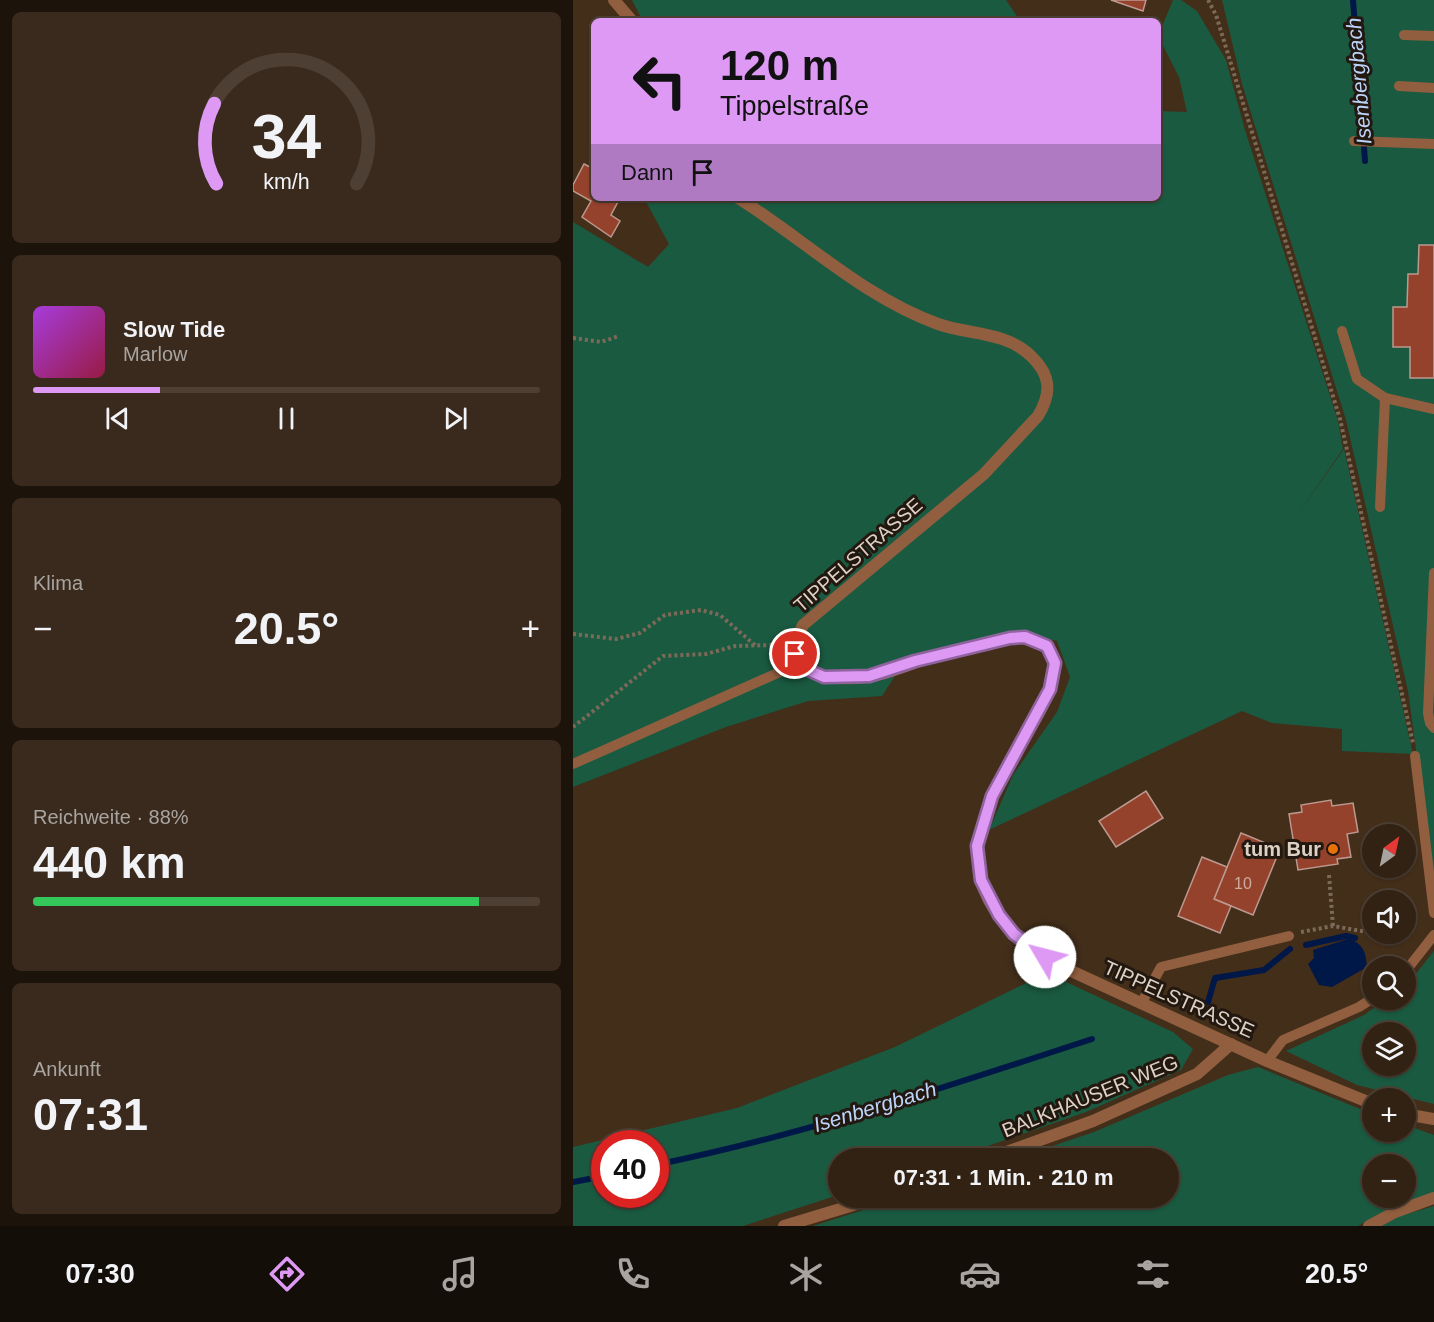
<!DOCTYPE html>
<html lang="de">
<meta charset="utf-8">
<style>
body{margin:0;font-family:Helvetica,sans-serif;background:#3a2a1d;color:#f1f3f6;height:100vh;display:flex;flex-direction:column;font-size:22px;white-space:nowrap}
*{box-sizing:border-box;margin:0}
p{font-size:20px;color:#a8a4a0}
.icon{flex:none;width:33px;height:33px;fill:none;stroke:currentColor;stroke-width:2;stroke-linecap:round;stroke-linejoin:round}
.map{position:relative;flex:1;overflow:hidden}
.drawer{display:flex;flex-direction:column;gap:12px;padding:12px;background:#1c130b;width:573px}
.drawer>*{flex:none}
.banner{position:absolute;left:18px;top:18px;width:570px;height:183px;border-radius:9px;box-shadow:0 2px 4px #0004,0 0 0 2px #4d3f34;background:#dd99f4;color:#111;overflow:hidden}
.needle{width:39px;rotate:33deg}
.controls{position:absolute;left:789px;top:824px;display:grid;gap:12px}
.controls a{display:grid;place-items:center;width:54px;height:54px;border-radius:50%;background:#322214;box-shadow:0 2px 4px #0004,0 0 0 2px #4d3f34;font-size:30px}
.speed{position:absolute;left:18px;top:1130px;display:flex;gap:12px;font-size:30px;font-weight:700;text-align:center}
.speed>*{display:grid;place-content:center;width:78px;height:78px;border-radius:50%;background:#322214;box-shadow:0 2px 4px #0004,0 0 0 2px #4d3f34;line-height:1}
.speed .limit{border:9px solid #d22;background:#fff;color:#111}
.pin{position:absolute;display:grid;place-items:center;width:51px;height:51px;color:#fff;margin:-26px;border:3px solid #fff;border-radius:50%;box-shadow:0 2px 6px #0007}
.me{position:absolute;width:66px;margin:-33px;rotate:307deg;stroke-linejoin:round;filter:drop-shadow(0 0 4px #0008)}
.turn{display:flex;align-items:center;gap:21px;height:126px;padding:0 30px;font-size:27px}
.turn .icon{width:78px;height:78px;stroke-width:2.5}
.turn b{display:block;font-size:42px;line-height:51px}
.then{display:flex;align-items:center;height:57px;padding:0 30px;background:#0003;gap:12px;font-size:22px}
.big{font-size:45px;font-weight:600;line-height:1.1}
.drawer .tile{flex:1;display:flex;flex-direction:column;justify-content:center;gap:9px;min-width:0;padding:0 21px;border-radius:9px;background:#3a2a1d}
.drawer .dial{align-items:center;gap:0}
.dial svg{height:156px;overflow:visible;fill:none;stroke:#4d3f34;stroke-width:7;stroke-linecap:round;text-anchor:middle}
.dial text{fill:#f1f3f6;stroke:none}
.song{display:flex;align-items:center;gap:18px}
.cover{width:72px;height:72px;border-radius:9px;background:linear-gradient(135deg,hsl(280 70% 55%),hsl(340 70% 35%))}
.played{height:6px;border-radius:3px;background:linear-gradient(90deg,#dd99f4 25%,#4d3f34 25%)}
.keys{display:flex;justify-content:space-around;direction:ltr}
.heat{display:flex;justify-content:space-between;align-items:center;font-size:33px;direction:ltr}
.charge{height:9px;border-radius:4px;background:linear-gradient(90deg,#34c759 88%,#4d3f34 0)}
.trip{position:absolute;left:255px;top:1148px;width:351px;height:60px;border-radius:30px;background:#322214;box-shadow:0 2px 4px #0004,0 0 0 2px #4d3f34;font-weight:600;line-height:60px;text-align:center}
.tabs{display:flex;height:96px;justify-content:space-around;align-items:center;background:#140e08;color:#a8a4a0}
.tabs .icon{width:42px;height:42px}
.tabs .selected{color:#dd99f4}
.tabs b{font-size:27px;color:#f1f3f6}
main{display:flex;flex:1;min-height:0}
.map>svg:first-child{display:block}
</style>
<main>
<section class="drawer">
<div class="tile dial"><svg viewBox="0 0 100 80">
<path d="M14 69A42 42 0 1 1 86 69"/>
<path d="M14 69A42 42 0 0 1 13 28" stroke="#dd99f4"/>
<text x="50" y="56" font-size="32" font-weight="700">34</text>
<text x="50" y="72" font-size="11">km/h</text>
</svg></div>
<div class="tile">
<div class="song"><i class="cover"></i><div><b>Slow Tide</b><p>Marlow</p></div></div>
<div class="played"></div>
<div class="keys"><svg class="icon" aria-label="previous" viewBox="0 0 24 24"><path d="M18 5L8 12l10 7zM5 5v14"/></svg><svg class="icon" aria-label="pause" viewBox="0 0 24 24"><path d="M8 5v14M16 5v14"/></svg><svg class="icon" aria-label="next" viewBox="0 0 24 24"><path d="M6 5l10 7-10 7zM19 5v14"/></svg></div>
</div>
<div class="tile"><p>Klima</p>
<div class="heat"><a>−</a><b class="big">20.5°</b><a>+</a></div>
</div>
<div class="tile"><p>Reichweite · 88%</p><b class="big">440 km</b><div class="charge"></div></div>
<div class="tile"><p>Ankunft</p><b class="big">07:31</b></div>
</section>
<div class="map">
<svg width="861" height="1226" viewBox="0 0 861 1226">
<rect width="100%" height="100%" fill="#432e1a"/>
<g fill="#1a5a41" fill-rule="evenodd">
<polygon points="59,0 433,0 447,21 70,21"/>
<polygon points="600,0 608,0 624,11 653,60 672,130 765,421 770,449 722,518 771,449 840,754 769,751 769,729 699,723 669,711 416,830 440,775 484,712 497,677 484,641 442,631 335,656 309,696 235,701 153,727 0,787 0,222 75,267 96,244 71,198 585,198 585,111 614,112 606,77 585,36"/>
<polygon points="649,0 861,0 861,882 835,691 773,420 669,84"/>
<path d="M861 951V1104L784 1085 713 1051 791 1015 814 999H832L833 986ZM800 1032H832V1065H800Z"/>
<path d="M474 973 600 1032 620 1049 608 1070 513 1112 380 1158H266L265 1195 170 1226H0V1147L164 1108 322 1047ZM32 1143H82V1194H32Z"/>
<path d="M685 1067 799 1114 800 1131H832L833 1125 861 1135V1195L822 1206 785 1226H240L331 1197H596V1158H444L521 1132 655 1075ZM800 1164H832V1197H800Z"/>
<polygon points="861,1206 861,1226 808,1226 827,1216"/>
</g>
<path fill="#001847" d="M775 939C790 943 793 952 794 967L759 987 746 985 735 964 741 958 740 950Z"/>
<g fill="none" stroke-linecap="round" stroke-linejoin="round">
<g stroke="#001847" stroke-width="6">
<polyline points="780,0 792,161"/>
<polyline points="733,945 773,936 782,938"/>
<polyline points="635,1002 642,978 691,970 717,949"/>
<path d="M82 1165C231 1135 375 1086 519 1039"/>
<polyline points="0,1182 32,1176"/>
</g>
</g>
<g fill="#95422d" stroke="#bc998f" stroke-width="1.5">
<polygon points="538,0 573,0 570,11"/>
<polygon points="11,164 21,169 21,198 47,198 38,215 47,221 38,237 9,217 18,201 0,191 0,185"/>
<polygon points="846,245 861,245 861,378 837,378 837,347 820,347 820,307 834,307 835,274 845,274"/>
<polygon points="573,791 590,818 543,847 526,821"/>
<polygon points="758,800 759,806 780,803 785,832 774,834 778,857 764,859 765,864 725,870 716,814 729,812 728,805"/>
<polygon points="668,833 707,849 680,915 641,899"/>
<polygon points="629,857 654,867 641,899 658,906 647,933 605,916"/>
</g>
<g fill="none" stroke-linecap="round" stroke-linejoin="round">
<g stroke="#7c6a59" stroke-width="4" stroke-dasharray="3 3" stroke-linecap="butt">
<polyline points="635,0 643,15 767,419 840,743"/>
<polyline points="0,338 28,342 46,336"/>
<polyline points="0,634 43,639 67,633 92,615 128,610 147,615 183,646"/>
<polyline points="0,727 90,656 133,654 162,646 200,645 210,649"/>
<polyline points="756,875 760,926"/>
<polyline points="728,932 760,926 800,933"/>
<polyline points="800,933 809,936"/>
</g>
<g stroke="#915f3f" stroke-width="10">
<polyline points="831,35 861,36"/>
<polyline points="826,86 861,88"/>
<polyline points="781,141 861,144"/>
<polyline points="769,331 784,379 812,398 861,409"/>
<polyline points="807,507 812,398"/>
<polyline points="861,573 855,713 857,723 861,728"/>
<polyline points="842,756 861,913"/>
<polyline points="0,764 227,663"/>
<polyline points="832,972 861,935"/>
<polyline points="568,1004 588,967 716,936"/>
<polyline points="694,1061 710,1040 786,1007 800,998"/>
</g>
<g stroke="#915f3f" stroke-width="12">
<polyline points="417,1158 520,1121 624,1074 658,1044"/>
<polyline points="211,1226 307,1197"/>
<polyline points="796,1226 822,1212 861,1198"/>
</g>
<g stroke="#915f3f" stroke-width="12">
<polyline points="41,0 59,21"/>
<path d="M165 198C231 239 290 297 365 324 396 335 432 331 458 356 478 375 479 393 465 416L411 474 230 625C206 677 255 681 294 677 317 674 342 661 365 655 389 649 413 643 437 638L452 637 473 646C525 711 288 848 483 964L694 1061 800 1104"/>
<polyline points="832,1114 861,1119"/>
</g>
</g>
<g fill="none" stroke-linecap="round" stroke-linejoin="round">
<defs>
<polyline id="route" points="222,654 233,669 251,677 296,676 342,661 437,638 452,637 474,646 482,663 477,689 419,796 404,846 408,880 426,915 441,934 472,957"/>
</defs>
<use href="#route" stroke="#90639f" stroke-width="15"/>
<use href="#route" stroke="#dd99f4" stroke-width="10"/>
</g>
<circle fill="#e8710a" stroke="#221810" stroke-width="2" cx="760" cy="849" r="6"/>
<g text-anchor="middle" stroke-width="6" stroke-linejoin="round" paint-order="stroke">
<g font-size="16" fill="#cbac9e">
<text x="670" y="889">10</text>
</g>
<g font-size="20" fill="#ddd0c4" stroke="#221810">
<text transform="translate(285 555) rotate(-41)" y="7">TIPPELSTRASSE</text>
<text transform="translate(606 999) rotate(24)" y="7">TIPPELSTRASSE</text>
<text transform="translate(517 1096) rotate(-22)" y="7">BALKHAUSER WEG</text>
</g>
<g font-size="20" font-weight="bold" fill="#ddd0c4" stroke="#221810" text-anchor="end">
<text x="748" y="856">tum Bur</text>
</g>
<g font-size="21" font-style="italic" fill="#bdd4fa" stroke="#221810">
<text transform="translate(786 81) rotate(-95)" y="7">Isenbergbach</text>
<text transform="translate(302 1107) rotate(-17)" y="7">Isenbergbach</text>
</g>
</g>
</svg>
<div class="controls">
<a><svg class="needle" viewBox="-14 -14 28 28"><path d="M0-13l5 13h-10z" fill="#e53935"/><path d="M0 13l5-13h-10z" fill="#a8a4a0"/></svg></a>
<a><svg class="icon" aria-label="sound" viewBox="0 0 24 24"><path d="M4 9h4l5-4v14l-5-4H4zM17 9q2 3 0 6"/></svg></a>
<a><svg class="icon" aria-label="search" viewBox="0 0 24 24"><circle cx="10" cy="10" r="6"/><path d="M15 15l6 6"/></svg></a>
<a><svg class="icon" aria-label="layers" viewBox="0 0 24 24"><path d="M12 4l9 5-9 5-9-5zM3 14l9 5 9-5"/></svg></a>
<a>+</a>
<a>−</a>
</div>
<div class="speed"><div class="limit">40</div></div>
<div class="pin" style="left:222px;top:654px;background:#d93025"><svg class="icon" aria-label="arrive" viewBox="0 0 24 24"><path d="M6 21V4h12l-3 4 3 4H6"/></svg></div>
<svg class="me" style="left:472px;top:957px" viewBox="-20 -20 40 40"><circle r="19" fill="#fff"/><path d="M0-13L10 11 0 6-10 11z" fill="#dd99f4"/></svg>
<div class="trip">07:31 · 1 Min. · 210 m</div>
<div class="banner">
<div class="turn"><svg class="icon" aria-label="left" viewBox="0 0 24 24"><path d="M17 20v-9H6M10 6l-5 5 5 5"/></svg><div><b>120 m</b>Tippelstraße</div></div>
<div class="then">Dann<svg class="icon" aria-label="arrive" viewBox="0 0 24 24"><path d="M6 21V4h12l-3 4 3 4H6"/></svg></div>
</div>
</div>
</main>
<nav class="tabs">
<b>07:30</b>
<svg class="icon selected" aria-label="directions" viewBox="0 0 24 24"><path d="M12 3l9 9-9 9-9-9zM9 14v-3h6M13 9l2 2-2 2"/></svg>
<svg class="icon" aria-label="music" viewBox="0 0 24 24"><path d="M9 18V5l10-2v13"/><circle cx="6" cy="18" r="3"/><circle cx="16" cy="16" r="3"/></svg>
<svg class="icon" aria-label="phone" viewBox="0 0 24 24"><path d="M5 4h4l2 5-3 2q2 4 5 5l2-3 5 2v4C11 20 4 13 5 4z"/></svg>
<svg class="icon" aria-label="climate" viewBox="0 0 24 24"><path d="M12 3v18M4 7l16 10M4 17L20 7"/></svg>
<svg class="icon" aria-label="car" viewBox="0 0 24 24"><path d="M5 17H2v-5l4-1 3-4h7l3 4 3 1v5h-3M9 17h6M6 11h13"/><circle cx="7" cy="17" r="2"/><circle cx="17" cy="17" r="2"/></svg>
<svg class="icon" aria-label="filters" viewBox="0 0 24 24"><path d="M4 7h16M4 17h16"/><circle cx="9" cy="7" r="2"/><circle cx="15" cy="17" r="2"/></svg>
<b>20.5°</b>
</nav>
